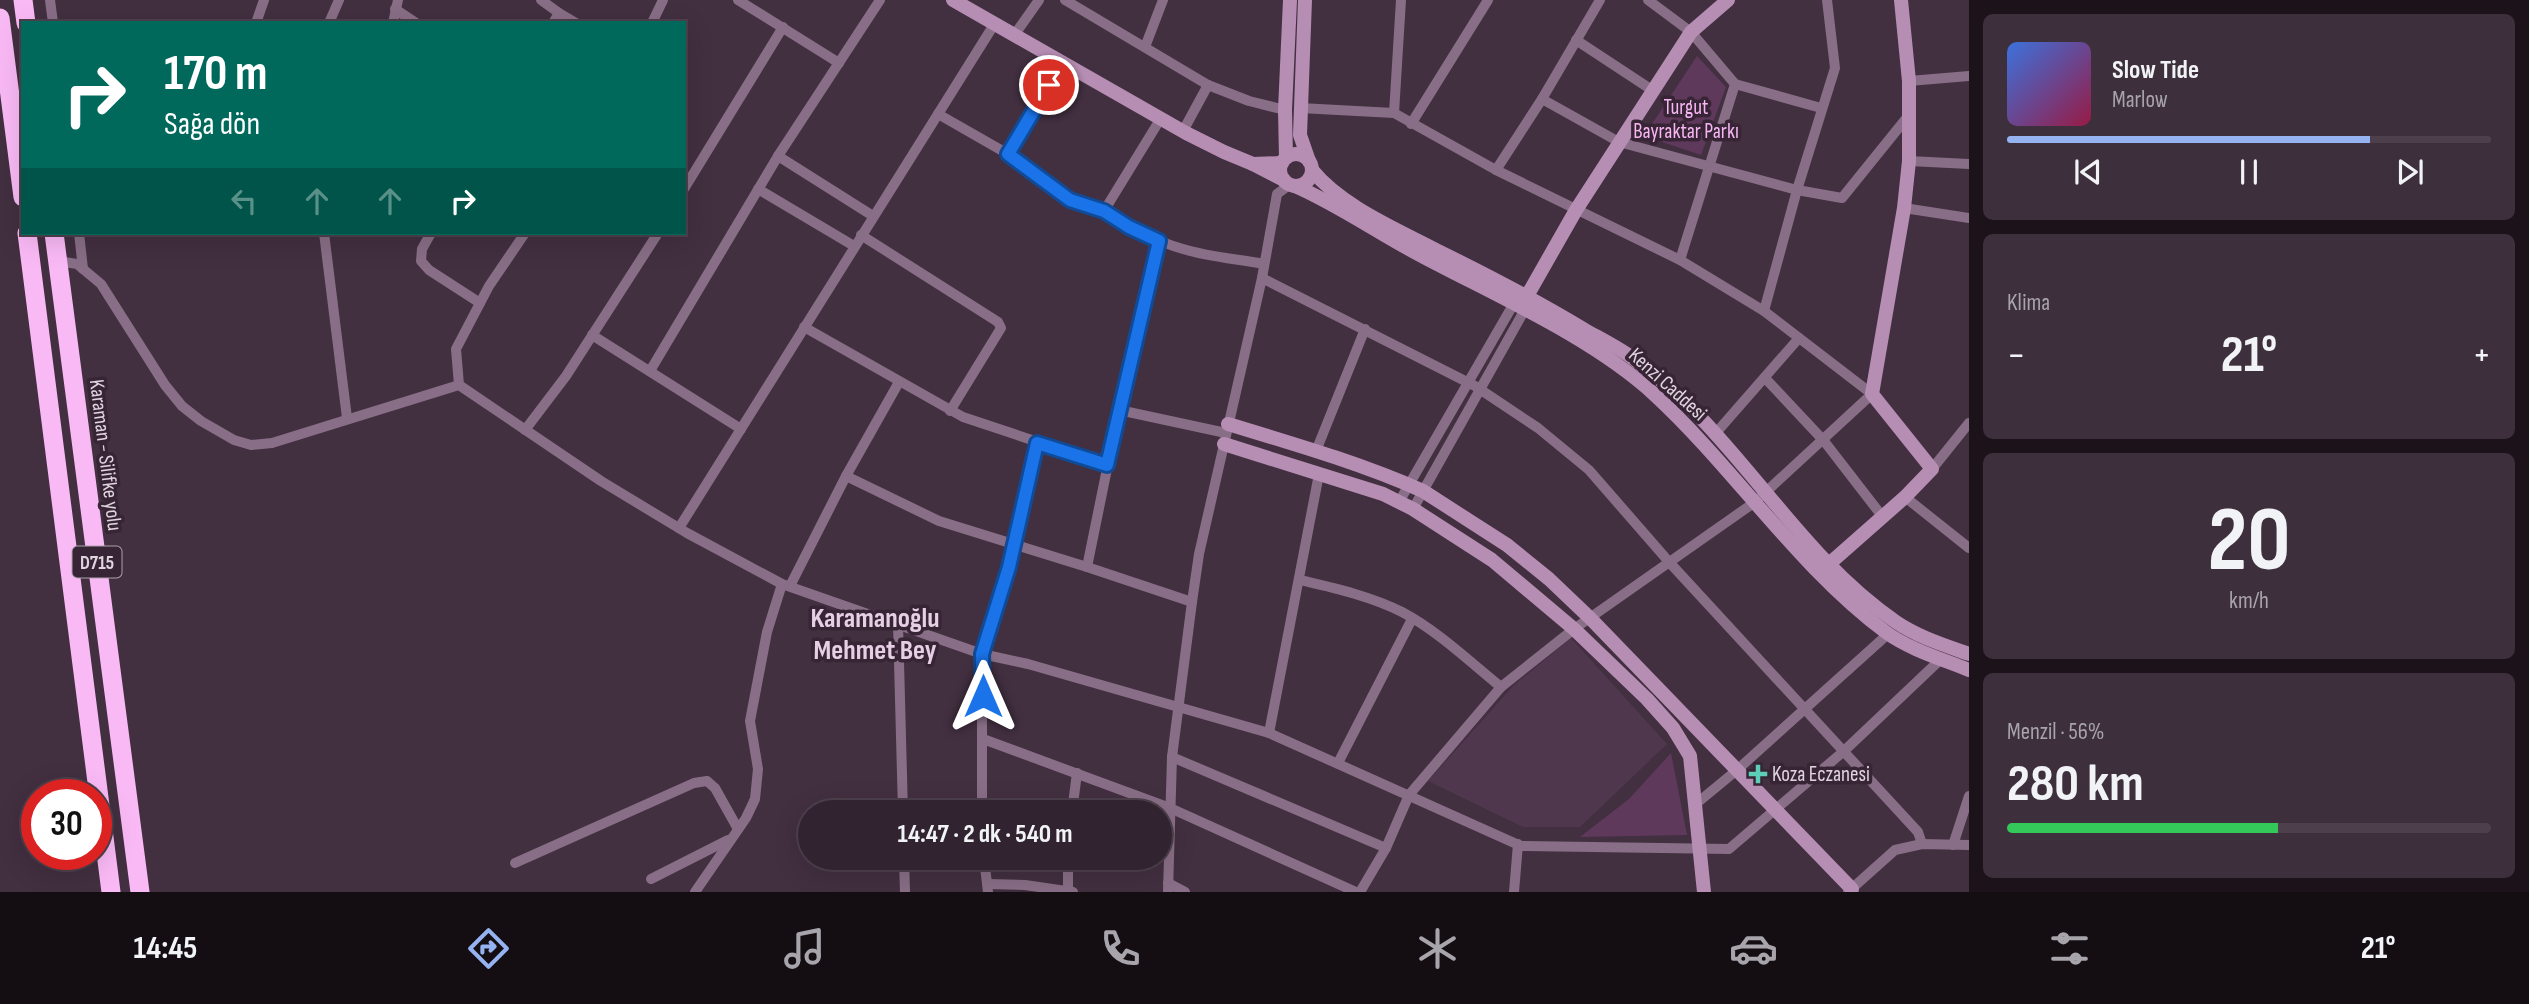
<!DOCTYPE html>
<html lang="tr">
<meta charset="utf-8">
<style>
body{margin:0;font-family:"Sofia Sans Condensed",sans-serif;background:#3d2f3c;color:#f1f3f6;height:100vh;display:flex;flex-direction:column;font-size:26px;white-space:nowrap}
*{box-sizing:border-box;margin:0}
p{font-size:23px;color:#a8a4ab}
.icon{flex:none;width:38px;height:38px;fill:none;stroke:currentColor;stroke-width:2;stroke-linecap:round;stroke-linejoin:round}
.map{position:relative;flex:1;overflow:hidden}
.side{display:flex;flex-direction:column;gap:14px;padding:14px;background:#1c131a;width:560px}
.side>*{flex:none}
.top-card{position:absolute;left:21px;top:21px;width:665px;height:214px;border-radius:0px;box-shadow:0 7px 28px #0002,0 0 0 2px #4d404c;background:#00695c;color:#fff;overflow:hidden}
.speed{position:absolute;left:21px;top:779px;display:flex;gap:14px;font-size:35px;font-weight:700;text-align:center}
.speed>*{display:grid;place-content:center;width:91px;height:91px;border-radius:50%;background:#322330;box-shadow:0 7px 28px #0002,0 0 0 2px #4d404c;line-height:1}
.speed .limit{border:10px solid #d22;background:#fff;color:#111}
.pin{position:absolute;display:grid;place-items:center;width:60px;height:60px;color:#fff;margin:-30px;border:4px solid #fff;border-radius:50%;box-shadow:0 2px 7px #0007}
.me{position:absolute;width:77px;margin:-38px;rotate:0deg;stroke-linejoin:round;filter:drop-shadow(0 0 5px #0008)}
.turn{display:flex;align-items:center;gap:24px;height:147px;padding:0 28px;font-size:32px}
.turn .icon{width:91px;height:91px;stroke-width:2.5}
.turn b{display:block;font-size:49px;line-height:60px}
.lanes{display:flex;align-items:center;height:66px;padding:0 28px;background:#0003;justify-content:center;gap:35px;direction:ltr}
.lanes .off{opacity:.35}
.big{font-size:52px;font-weight:700;line-height:1.1}
.side .card{flex:1;display:flex;flex-direction:column;justify-content:center;gap:10px;min-width:0;padding:0 24px;border-radius:10px;background:#3d2f3c}
.side .dial{align-items:center;gap:0}
.dial b{font-size:91px;line-height:1}
.song{display:flex;align-items:center;gap:21px}
.cover{width:84px;height:84px;border-radius:10px;background:linear-gradient(135deg,hsl(220 70% 55%),hsl(340 70% 35%))}
.played{height:7px;border-radius:4px;background:linear-gradient(90deg,#95b2f1 75%,#4d404c 75%)}
.keys{display:flex;justify-content:space-around;direction:ltr}
.heat{display:flex;justify-content:space-between;align-items:center;font-size:38px;direction:ltr}
.charge{height:10px;border-radius:5px;background:linear-gradient(90deg,#34c759 56%,#4d404c 0)}
.trip{position:absolute;left:798px;top:800px;width:374px;height:70px;border-radius:35px;background:#322330;box-shadow:0 7px 28px #0002,0 0 0 2px #4d404c;font-weight:700;line-height:70px;text-align:center}
.tabs{display:flex;height:112px;justify-content:space-around;align-items:center;background:#140e13;color:#a8a4ab}
.tabs .icon{width:49px;height:49px}
.tabs .on{color:#95b2f1}
.tabs b{font-size:32px;color:#f1f3f6}
main{display:flex;flex:1;min-height:0}
.map>svg:first-child{display:block}
</style>
<main>
<div class="map">
<svg width="1969" height="892" viewBox="0 0 1969 892">
<rect width="100%" height="100%" fill="#422f40"/>
<polygon fill="#4f374e" points="1571,638 1667,744 1580,827 1523,827 1428,781 1514,685"/>
<g fill="#5f395c">
<polygon points="1697,56 1726,87 1701,155 1644,136"/>
<polygon points="1671,753 1687,835 1580,837 1629,799"/>
</g>
<g fill="none" stroke-linecap="round" stroke-linejoin="round">
<g stroke="#886e86" stroke-width="10">
<polyline points="50,0 53,23"/>
<polyline points="541,0 559,13 553,23"/>
<polyline points="738,0 839,63"/>
<polyline points="1065,0 1208,85 1249,101 1285,110"/>
<polyline points="1648,0 1691,32 1735,84 1680,260"/>
<polyline points="395,9 416,23"/>
<polyline points="559,13 576,23"/>
<polyline points="256,23 264,0"/>
<polyline points="329,23 339,0"/>
<polyline points="393,23 398,0"/>
<polyline points="652,23 663,0"/>
<polyline points="1015,34 1039,0"/>
<polyline points="1576,40 1652,90"/>
<polyline points="1145,47 1163,0"/>
<polyline points="1909,81 1969,76"/>
<polyline points="1735,84 1821,108"/>
<polyline points="1542,99 1619,142 1797,190 1842,198 1909,115"/>
<polyline points="1300,108 1394,113 1496,170 1680,260 1764,311 1872,394 1755,502 1574,629 1501,687 1409,795 1386,848 1360,892"/>
<polyline points="1394,113 1401,0"/>
<polyline points="938,114 1020,161 1070,200 1104,211"/>
<path d="M1161 118 1104 211C1129 226 1154 241 1183 249 1209 257 1238 259 1264 264"/>
<polyline points="1411,124 1488,0"/>
<polyline points="1183,131 1208,85"/>
<polyline points="1008,154 1062,61"/>
<polyline points="778,156 873,216"/>
<polyline points="1909,161 1969,164"/>
<polyline points="1496,170 1542,99 1600,0"/>
<polyline points="684,189 783,27"/>
<polyline points="758,189 854,246"/>
<polyline points="1904,208 1969,218"/>
<polyline points="79,233 83,269"/>
<polyline points="324,233 347,418"/>
<polyline points="431,233 422,249 421,261 429,270 480,303"/>
<polyline points="525,233 489,286 456,349 459,385 601,481 687,533 782,584 982,654 1028,664 1269,733 1521,846 1729,849 1844,751 1941,659"/>
<polyline points="861,235 998,322 1001,328 950,411"/>
<polyline points="1159,241 1119,410 1087,567 1192,602"/>
<polyline points="58,261 77,264 101,284 165,385 182,406 201,421 234,440 251,445 272,443 459,385"/>
<polyline points="1262,278 1475,386 1538,428 1589,470 1670,563 1918,832 1922,844"/>
<polyline points="1764,311 1797,190 1835,68 1827,0"/>
<polyline points="804,327 963,417 1107,465"/>
<polyline points="592,335 741,429"/>
<polyline points="650,371 778,156 880,0"/>
<polyline points="1765,378 1824,441 1882,516"/>
<polyline points="1119,410 1226,433"/>
<polyline points="525,430 566,376 658,233"/>
<polyline points="1715,434 1799,338"/>
<polyline points="1316,451 1365,329"/>
<polyline points="1932,469 1969,423"/>
<polyline points="846,476 939,521 1087,567"/>
<polyline points="1905,497 1969,548"/>
<polyline points="1399,502 1517,298"/>
<polyline points="1413,509 1528,304"/>
<polyline points="679,528 995,23"/>
<path d="M1300 580C1334 588 1370 596 1402 612 1438 631 1470 662 1501 687"/>
<polyline points="790,586 846,476 899,382"/>
<polyline points="898,624 903,812"/>
<polyline points="1269,733 1319,474"/>
<polyline points="983,739 1170,808 1356,892"/>
<polyline points="1172,757 1386,848"/>
<polyline points="1338,763 1412,619"/>
<polyline points="1697,803 1737,770 1888,634"/>
<polyline points="982,812 982,654 1009,567 1037,443"/>
<polyline points="1072,812 1077,773"/>
<polyline points="1953,845 1969,796"/>
<polyline points="904,858 905,892"/>
<polyline points="984,858 988,892"/>
<polyline points="515,863 694,783 707,781 715,788 738,829"/>
<polyline points="651,879 728,840"/>
<polyline points="1168,883 1185,892"/>
<polyline points="987,884 1025,885 1073,892"/>
<polyline points="695,892 746,818 755,799 758,769 750,721 767,632 782,584"/>
<polyline points="1068,892 1068,858"/>
<polyline points="1168,892 1172,757 1192,602 1199,554 1262,278 1277,194 1289,185"/>
<polyline points="1514,892 1518,844"/>
<polyline points="1848,892 1895,850 1922,844 1969,845"/>
</g>
<g stroke="#b68db3" stroke-width="14">
<polyline points="953,0 1186,133 1224,152 1253,164"/>
<polyline points="1305,0 1300,135 1309,161"/>
<circle cx="1296" cy="170" r="16"/>
<polyline points="1286,158 1285,110 1290,0"/>
<polyline points="1282,163 1253,164 1284,180"/>
<path d="M1312 170C1341 206 1396 229 1436 250 1487 275 1537 301 1585 330 1601 339 1617 347 1631 357 1735 429 1792 551 1896 622 1918 637 1944 645 1969 654"/>
<path d="M1295 186C1337 204 1378 233 1420 255 1495 295 1592 337 1655 395 1736 470 1798 567 1887 633 1911 650 1942 659 1969 670"/>
<polyline points="1527,296 1576,210 1691,32 1728,0"/>
<path d="M1228 424C1294 444 1360 463 1423 491L1507 545 1549 579 1591 619 1852 889"/>
<polyline points="1224,444 1383,494 1413,509 1492,560 1574,629 1647,699 1673,728 1690,756 1704,892"/>
<polyline points="1829,564 1905,497 1932,469 1872,394 1904,208 1909,161 1909,81 1901,0"/>
</g>
<g stroke="#f9b9f5" stroke-width="19">
<polyline points="23,0 26,23"/>
<polyline points="0,18 23,197"/>
<polyline points="27,233 111,892"/>
<polyline points="54,233 140,892"/>
</g>
</g>
<g fill="none" stroke-linecap="round" stroke-linejoin="round">
<defs>
<polyline id="route" points="983,696 982,654 1009,567 1037,443 1107,465 1159,241 1129,227 1104,211 1070,200 1008,154 1049,85"/>
</defs>
<use href="#route" stroke="#114b97" stroke-width="18"/>
<use href="#route" stroke="#1a73e8" stroke-width="12"/>
</g>
<path fill="#5dceb8" stroke="#372536" stroke-width="2.5" d="M1754.5 763.5h7v7h7v7h-7v7h-7v-7h-7v-7h7z"/>
<g text-anchor="middle" stroke-width="7" stroke-linejoin="round" paint-order="stroke">
<rect fill="#372536" stroke="#ada0ac" stroke-width="2" x="72.5" y="546.5" width="49" height="31" rx="5"/>
<g font-size="19" font-weight="bold" fill="#e0d4df">
<text x="97" y="569">D715</text>
</g>
<g font-size="21" fill="#f8b7f4" stroke="#372536">
<text x="1686" y="114">Turgut<tspan x="1686" dy="24">Bayraktar Parkı</tspan></text>
</g>
<g font-size="21" fill="#e0d4df" stroke="#372536">
<text transform="translate(1668 384) rotate(42)" y="7">Kenzi Caddesi</text>
<text transform="translate(106 455) rotate(83)" y="7">Karaman - Silifke yolu</text>
</g>
<g font-size="21" fill="#e0d4df" stroke="#372536" text-anchor="start">
<text x="1772" y="781">Koza Eczanesi</text>
</g>
<g font-size="28" font-weight="bold" fill="#e6cfe4" stroke="#372536">
<text x="875" y="627">Karamanoğlu<tspan x="875" dy="32">Mehmet Bey</tspan></text>
</g>
</g>
</svg>
<div class="speed"><div class="limit">30</div></div>
<div class="pin" style="left:1049px;top:85px;background:#d93025"><svg class="icon" aria-label="arrive" viewBox="0 0 24 24"><path d="M6 21V4h12l-3 4 3 4H6"/></svg></div>
<svg class="me" style="left:983px;top:696px" viewBox="-20 -20 40 40"><path d="M0-17L14 15 0 8-14 15z" fill="#1a73e8" stroke="#fff" stroke-width="4"/></svg>
<div class="trip">14:47 · 2 dk · 540 m</div>
<div class="top-card">
<div class="turn"><svg class="icon" aria-label="right" viewBox="0 0 24 24"><path d="M7 20v-9h11M14 6l5 5-5 5"/></svg><div><b>170 m</b>Sağa dön</div></div>
<div class="lanes"><svg class="icon off" aria-label="left" viewBox="0 0 24 24"><path d="M17 20v-9H6M10 6l-5 5 5 5"/></svg><svg class="icon off" aria-label="ahead" viewBox="0 0 24 24"><path d="M12 20V5M6 11l6-6 6 6"/></svg><svg class="icon off" aria-label="ahead" viewBox="0 0 24 24"><path d="M12 20V5M6 11l6-6 6 6"/></svg><svg class="icon" aria-label="right" viewBox="0 0 24 24"><path d="M7 20v-9h11M14 6l5 5-5 5"/></svg></div>
</div>
</div>
<section class="side">
<div class="card">
<div class="song"><i class="cover"></i><div><b>Slow Tide</b><p>Marlow</p></div></div>
<div class="played"></div>
<div class="keys"><svg class="icon" aria-label="previous" viewBox="0 0 24 24"><path d="M18 5L8 12l10 7zM5 5v14"/></svg><svg class="icon" aria-label="pause" viewBox="0 0 24 24"><path d="M8 5v14M16 5v14"/></svg><svg class="icon" aria-label="next" viewBox="0 0 24 24"><path d="M6 5l10 7-10 7zM19 5v14"/></svg></div>
</div>
<div class="card"><p>Klima</p>
<div class="heat"><a>−</a><b class="big">21°</b><a>+</a></div>
</div>
<div class="card dial"><b>20</b><p>km/h</p></div>
<div class="card"><p>Menzil · 56%</p><b class="big">280 km</b><div class="charge"></div></div>
</section>
</main>
<nav class="tabs">
<b>14:45</b>
<svg class="icon on" aria-label="directions" viewBox="0 0 24 24"><path d="M12 3l9 9-9 9-9-9zM9 14v-3h6M13 9l2 2-2 2"/></svg>
<svg class="icon" aria-label="music" viewBox="0 0 24 24"><path d="M9 18V5l10-2v13"/><circle cx="6" cy="18" r="3"/><circle cx="16" cy="16" r="3"/></svg>
<svg class="icon" aria-label="phone" viewBox="0 0 24 24"><path d="M5 4h4l2 5-3 2q2 4 5 5l2-3 5 2v4C11 20 4 13 5 4z"/></svg>
<svg class="icon" aria-label="climate" viewBox="0 0 24 24"><path d="M12 3v18M4 7l16 10M4 17L20 7"/></svg>
<svg class="icon" aria-label="car" viewBox="0 0 24 24"><path d="M5 17H2v-5l4-1 3-4h7l3 4 3 1v5h-3M9 17h6M6 11h13"/><circle cx="7" cy="17" r="2"/><circle cx="17" cy="17" r="2"/></svg>
<svg class="icon" aria-label="filters" viewBox="0 0 24 24"><path d="M4 7h16M4 17h16"/><circle cx="9" cy="7" r="2"/><circle cx="15" cy="17" r="2"/></svg>
<b>21°</b>
</nav>
